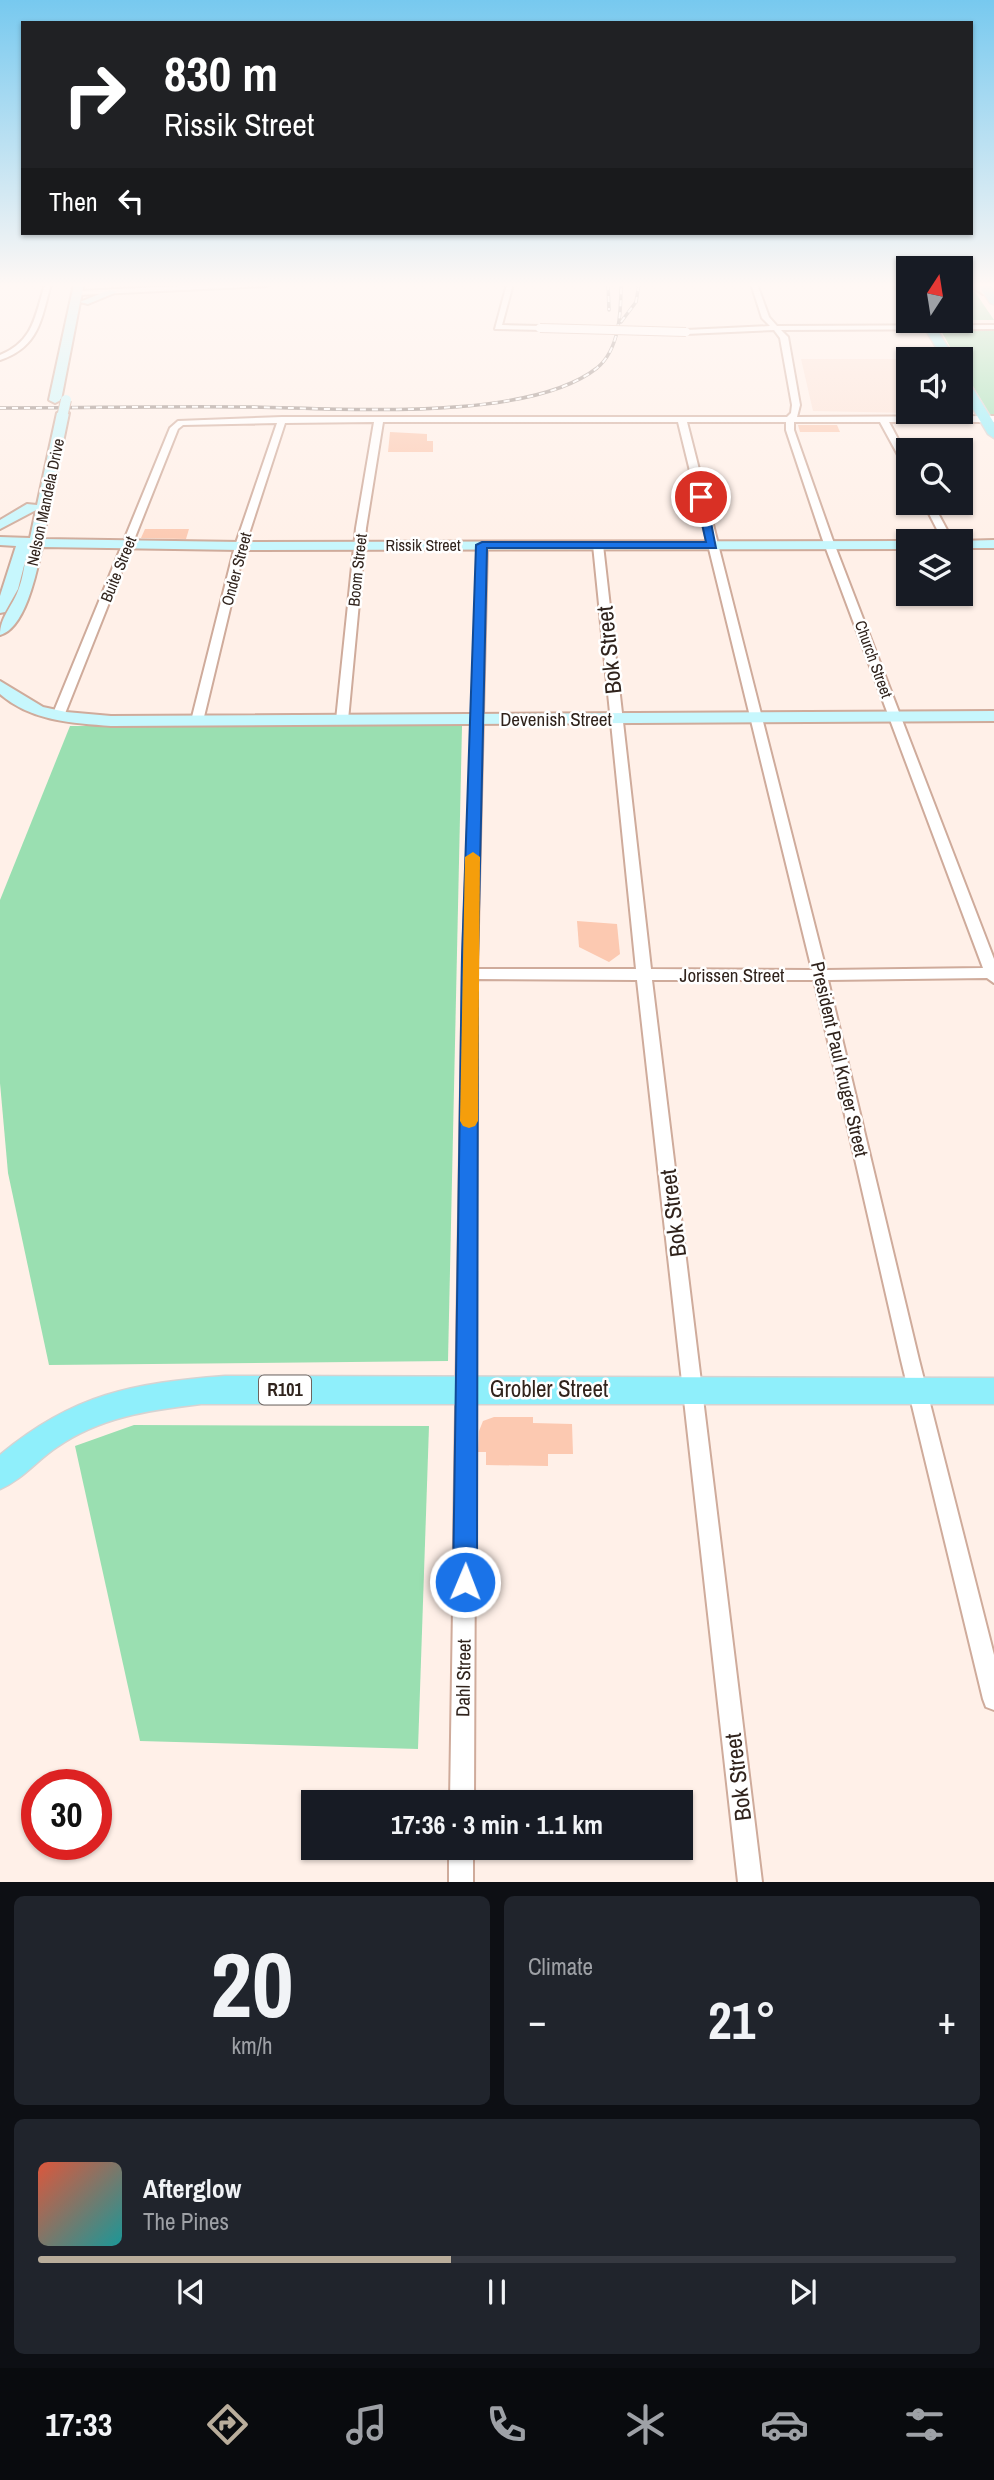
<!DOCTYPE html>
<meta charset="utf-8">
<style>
body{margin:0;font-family:"Archivo Narrow",sans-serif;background:#20242c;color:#f1f3f6;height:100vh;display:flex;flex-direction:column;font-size:26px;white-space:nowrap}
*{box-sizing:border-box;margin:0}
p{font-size:23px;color:#9ea1a6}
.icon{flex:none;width:38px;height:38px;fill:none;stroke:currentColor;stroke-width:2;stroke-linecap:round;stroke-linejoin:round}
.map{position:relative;height:1882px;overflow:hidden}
.side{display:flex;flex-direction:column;gap:14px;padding:14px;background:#0d0f14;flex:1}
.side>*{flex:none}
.top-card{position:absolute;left:21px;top:21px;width:952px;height:214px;border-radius:0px;box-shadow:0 2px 5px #0004;background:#202124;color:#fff;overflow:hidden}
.needle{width:46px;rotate:12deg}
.fabs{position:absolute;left:896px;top:256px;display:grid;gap:14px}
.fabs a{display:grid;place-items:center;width:77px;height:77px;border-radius:0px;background:#171b24;box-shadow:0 2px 5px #0004;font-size:35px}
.speed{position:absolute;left:21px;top:1769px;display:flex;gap:14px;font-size:35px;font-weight:700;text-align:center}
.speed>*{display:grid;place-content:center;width:91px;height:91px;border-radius:50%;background:#171b24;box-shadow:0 2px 5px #0004;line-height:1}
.speed .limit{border:10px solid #d22;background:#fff;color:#111}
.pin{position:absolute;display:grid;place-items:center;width:60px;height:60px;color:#fff;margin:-30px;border:4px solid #fff;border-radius:50%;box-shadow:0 2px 7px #0007}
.me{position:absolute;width:77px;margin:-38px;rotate:1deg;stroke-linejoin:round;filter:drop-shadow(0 0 5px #0008)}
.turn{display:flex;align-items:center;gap:24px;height:147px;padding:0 28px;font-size:32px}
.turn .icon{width:91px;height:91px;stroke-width:2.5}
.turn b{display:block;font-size:49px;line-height:60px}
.then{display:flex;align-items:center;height:66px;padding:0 28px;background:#0003;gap:14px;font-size:26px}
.big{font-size:52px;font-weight:700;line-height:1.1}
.side .tile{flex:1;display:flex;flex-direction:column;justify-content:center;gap:10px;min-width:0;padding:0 24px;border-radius:10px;background:#20242c}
.side .dial{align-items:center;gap:0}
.dial b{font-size:91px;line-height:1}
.song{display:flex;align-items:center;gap:21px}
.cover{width:84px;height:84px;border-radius:10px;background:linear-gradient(135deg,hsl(10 70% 55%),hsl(180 70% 35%))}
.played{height:7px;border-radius:4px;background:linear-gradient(90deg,#b9ad9b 45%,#363941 45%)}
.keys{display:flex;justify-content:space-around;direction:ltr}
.heat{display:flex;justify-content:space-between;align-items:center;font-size:38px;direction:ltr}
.side .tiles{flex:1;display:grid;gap:14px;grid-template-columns:1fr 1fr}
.tile:last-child{grid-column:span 2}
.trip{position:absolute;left:301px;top:1790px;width:392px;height:70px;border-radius:0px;background:#171b24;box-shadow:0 2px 5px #0004;font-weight:700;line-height:70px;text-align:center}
.tabs{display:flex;height:112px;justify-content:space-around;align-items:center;background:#090b0e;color:#9ea1a6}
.tabs .icon{width:49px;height:49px}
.tabs .on{color:#b9ad9b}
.tabs b{font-size:32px;color:#f1f3f6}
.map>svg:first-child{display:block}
</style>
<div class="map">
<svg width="994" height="1882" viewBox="0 0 994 1882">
<rect width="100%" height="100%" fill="#fff0e8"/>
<polygon fill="#fce1d4" points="801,359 935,359 908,359 908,411 961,411 961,400 967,410 962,414 813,411"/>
<g fill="#9adfb1">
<polygon points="961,287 975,292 994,320 961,320"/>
<polygon points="940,329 994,329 994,415 990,415 961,366 961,359 957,359"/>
<polygon points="70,726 462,726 448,1361 49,1365 8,1173 0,1083 0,900"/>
<polygon points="134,1425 429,1426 418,1749 140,1741 75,1446"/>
</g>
<g fill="#fcc9b1">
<polygon points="798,425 837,425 840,432 800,432"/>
<polygon points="390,432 427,434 427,441 433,441 433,452 388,452"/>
<polygon points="145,529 189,529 186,539 141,538"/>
<polygon points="577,921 617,924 620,954 609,962 579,947"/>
<polygon points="494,1417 533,1417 533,1423 572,1424 573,1454 548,1454 548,1466 486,1465 486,1452 478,1452 479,1431 483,1421"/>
</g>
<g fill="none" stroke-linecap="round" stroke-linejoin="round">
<defs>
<g id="minor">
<path d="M45 284H51C41 320 39 347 0 360V355C34 341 35 316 45 284Z"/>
<polygon points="220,284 269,284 266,286 78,295 75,293 78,291"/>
<polygon points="507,284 513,284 502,325 540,326 543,326 543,330 495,329"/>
<path d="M751 284H757L769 317 777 326 994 325V329L781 330 788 337 800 405 797 417 994 416V422H889L908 458V469L904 466 880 422H794V430L832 538 994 959V983L987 978 828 980 919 1360 994 1655V1710L986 1707 983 1699 901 1360 814 980H652L762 1882H738L637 980 477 979 474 1802H450L463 957 479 543 487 545 477 969H636L593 545 598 542 603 545 651 969 812 970 678 422H383L366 528 348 720 342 723 336 720 356 528 374 422 285 423 245 546 203 721 197 724 191 721 235 546 277 423 183 425 178 429 64 716 58 719 52 716 170 428 178 421 282 417H787L791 413 792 405 780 338 774 330 686 334 682 332 686 330 770 326 762 318ZM687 422H786V430L822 538 983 968 826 970Z"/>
<polygon points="923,502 932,502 953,541 943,541"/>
<rect x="449" y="1848" width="24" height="34"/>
</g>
<g id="secondary">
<polygon points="74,284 84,284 80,302 109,290 117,292 88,304 80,302 61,400 55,403 49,400"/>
<polygon points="893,284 903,284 908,293 908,303 905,302"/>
<polygon points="967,284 979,284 991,292 983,294"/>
<path d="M63 410 69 413 43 539 240 542 908 541V549L240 550 42 547C37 570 26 628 0 635 0 617 13 606 19 588 23 578 24 565 27 554L18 589 5 612 0 613V596L16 546 0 545V537L30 538 36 510 0 529V520L27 504 37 505 57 413Z"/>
<polygon points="994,540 994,548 961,548 961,541 958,541"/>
<path d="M0 681 43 707 66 712 111 716 994 711V721L111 726C72 723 31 721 0 694Z"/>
</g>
<g id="primary">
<polygon points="978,284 988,284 994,293 994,304 990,303"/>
<polygon points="920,320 931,320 955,359 943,359"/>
<polygon points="961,375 967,379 994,423 994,438 988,434 961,389"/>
<path d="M225 1376 994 1378V1404H201C150 1410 100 1417 57 1447 37 1460 22 1480 0 1489V1455C73 1394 133 1383 225 1376Z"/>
</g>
</defs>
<use href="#minor" stroke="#cfab9b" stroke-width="4"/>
<use href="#secondary" stroke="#cfab9b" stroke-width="4"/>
<use href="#primary" stroke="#d6d3d2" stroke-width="3"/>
<use href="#minor" fill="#fff" fill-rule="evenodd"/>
<use href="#secondary" fill="#c7f7fd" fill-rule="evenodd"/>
<use href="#primary" fill="#8feffb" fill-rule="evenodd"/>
<defs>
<g id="rail">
<polyline points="608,284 609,310"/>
<polyline points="621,322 636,302 639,284"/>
<path d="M0 408C83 408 166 406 249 407 337 408 527 423 597 368 620 349 621 311 621 284"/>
</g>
</defs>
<use href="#rail" stroke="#93857e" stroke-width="3.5"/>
<use href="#rail" stroke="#fff" stroke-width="2" stroke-dasharray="6" stroke-linecap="butt"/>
<defs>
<polyline id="minor-bridge" points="540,328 686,332"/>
<polyline id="secondary-bridge" points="63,413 66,400"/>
</defs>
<use href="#minor-bridge" stroke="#cfab9b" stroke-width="10" stroke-linecap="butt"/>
<use href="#secondary-bridge" stroke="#cfab9b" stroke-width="12" stroke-linecap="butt"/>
<use href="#minor-bridge" stroke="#fff" stroke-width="8"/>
<use href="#secondary-bridge" stroke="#c7f7fd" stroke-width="10"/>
</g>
<linearGradient id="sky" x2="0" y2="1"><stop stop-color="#77c9ef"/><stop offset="0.52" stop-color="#fff8f5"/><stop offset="1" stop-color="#fff8f5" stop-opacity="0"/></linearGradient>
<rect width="994" height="548" fill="url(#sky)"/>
<polygon fill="#1a73e8" stroke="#114b97" stroke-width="2" points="701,494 706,497 716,548 487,548 478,957 477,1582 473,1590 465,1594 456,1590 453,1582 462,957 476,545 482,542 706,542 696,497"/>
<polygon fill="#f59e0b" points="473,852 480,857 478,1121 475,1126 469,1128 463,1126 460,1121 465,857"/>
<g text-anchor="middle" stroke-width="5" stroke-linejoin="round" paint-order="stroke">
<g font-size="16" fill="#30231c" stroke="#fff">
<text transform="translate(45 502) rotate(-78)" y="6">Nelson Mandela Drive</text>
<text x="423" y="551">Rissik Street</text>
<text transform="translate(118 569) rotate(-68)" y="6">Buite Street</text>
<text transform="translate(236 569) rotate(-75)" y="6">Onder Street</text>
<text transform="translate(357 570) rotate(-84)" y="6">Boom Street</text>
<text transform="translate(874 659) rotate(70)" y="6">Church Street</text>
</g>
<rect fill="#fff" stroke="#6e6560" stroke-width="2" x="259" y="1375.5" width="52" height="29" rx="5"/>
<g font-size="18" font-weight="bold" fill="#30231c">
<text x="285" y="1396">R101</text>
</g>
<g font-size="19" fill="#30231c" stroke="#fff">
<text x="556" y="726">Devenish Street</text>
<text x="732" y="982">Jorissen Street</text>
<text transform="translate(840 1059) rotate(77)" y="7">President Paul Kruger Street</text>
<text transform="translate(463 1678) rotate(-89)" y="7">Dahl Street</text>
</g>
<g font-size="23" fill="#30231c" stroke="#fff">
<text transform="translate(609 650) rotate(-96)" y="8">Bok Street</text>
<text transform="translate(673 1213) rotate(-97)" y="8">Bok Street</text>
<text x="549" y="1397">Grobler Street</text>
<text transform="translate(738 1777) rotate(-97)" y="8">Bok Street</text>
</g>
</g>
</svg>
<div class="fabs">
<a><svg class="needle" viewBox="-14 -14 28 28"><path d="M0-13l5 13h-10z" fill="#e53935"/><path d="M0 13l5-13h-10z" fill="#9ea1a6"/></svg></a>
<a><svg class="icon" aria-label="sound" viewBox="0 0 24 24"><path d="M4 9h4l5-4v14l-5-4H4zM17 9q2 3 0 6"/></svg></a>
<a><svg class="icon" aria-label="search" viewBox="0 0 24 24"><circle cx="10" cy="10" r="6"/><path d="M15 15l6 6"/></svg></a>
<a><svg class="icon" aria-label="layers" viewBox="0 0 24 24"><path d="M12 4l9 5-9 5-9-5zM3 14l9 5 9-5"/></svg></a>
</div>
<div class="speed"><div class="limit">30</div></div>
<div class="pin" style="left:701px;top:497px;background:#d93025"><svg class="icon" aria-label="arrive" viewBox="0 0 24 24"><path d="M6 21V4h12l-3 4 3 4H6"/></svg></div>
<svg class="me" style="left:465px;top:1582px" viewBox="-20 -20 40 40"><circle r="17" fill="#1a73e8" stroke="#fff" stroke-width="3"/><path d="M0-11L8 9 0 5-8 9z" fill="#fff"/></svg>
<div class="trip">17:36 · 3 min · 1.1 km</div>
<div class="top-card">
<div class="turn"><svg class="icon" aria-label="right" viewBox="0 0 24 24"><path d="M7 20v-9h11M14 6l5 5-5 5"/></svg><div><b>830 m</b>Rissik Street</div></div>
<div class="then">Then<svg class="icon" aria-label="left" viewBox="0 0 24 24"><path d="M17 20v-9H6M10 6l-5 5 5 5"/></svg></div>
</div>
</div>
<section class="side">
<div class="tiles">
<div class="tile dial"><b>20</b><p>km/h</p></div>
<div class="tile"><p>Climate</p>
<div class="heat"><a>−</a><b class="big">21°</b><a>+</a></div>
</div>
<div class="tile">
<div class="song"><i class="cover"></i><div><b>Afterglow</b><p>The Pines</p></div></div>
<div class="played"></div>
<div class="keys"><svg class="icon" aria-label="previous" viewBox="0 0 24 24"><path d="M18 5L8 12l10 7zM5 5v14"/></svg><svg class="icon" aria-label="pause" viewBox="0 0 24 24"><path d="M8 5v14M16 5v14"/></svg><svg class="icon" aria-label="next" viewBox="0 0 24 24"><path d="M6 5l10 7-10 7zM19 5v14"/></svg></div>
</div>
</div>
</section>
<nav class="tabs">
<b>17:33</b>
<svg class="icon on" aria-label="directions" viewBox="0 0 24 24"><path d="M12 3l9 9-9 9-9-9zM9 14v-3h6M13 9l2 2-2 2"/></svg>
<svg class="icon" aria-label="music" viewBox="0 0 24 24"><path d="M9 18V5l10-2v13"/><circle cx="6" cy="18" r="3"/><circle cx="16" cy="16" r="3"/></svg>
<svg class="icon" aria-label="phone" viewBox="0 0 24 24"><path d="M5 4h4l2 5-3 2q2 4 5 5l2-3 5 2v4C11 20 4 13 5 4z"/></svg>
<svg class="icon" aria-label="climate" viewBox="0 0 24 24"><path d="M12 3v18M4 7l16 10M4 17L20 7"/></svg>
<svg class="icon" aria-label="car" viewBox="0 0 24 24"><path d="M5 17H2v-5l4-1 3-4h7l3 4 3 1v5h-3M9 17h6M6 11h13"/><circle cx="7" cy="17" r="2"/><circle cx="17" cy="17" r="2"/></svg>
<svg class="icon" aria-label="filters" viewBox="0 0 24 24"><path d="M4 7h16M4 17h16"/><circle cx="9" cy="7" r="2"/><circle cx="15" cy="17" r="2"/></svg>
</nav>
